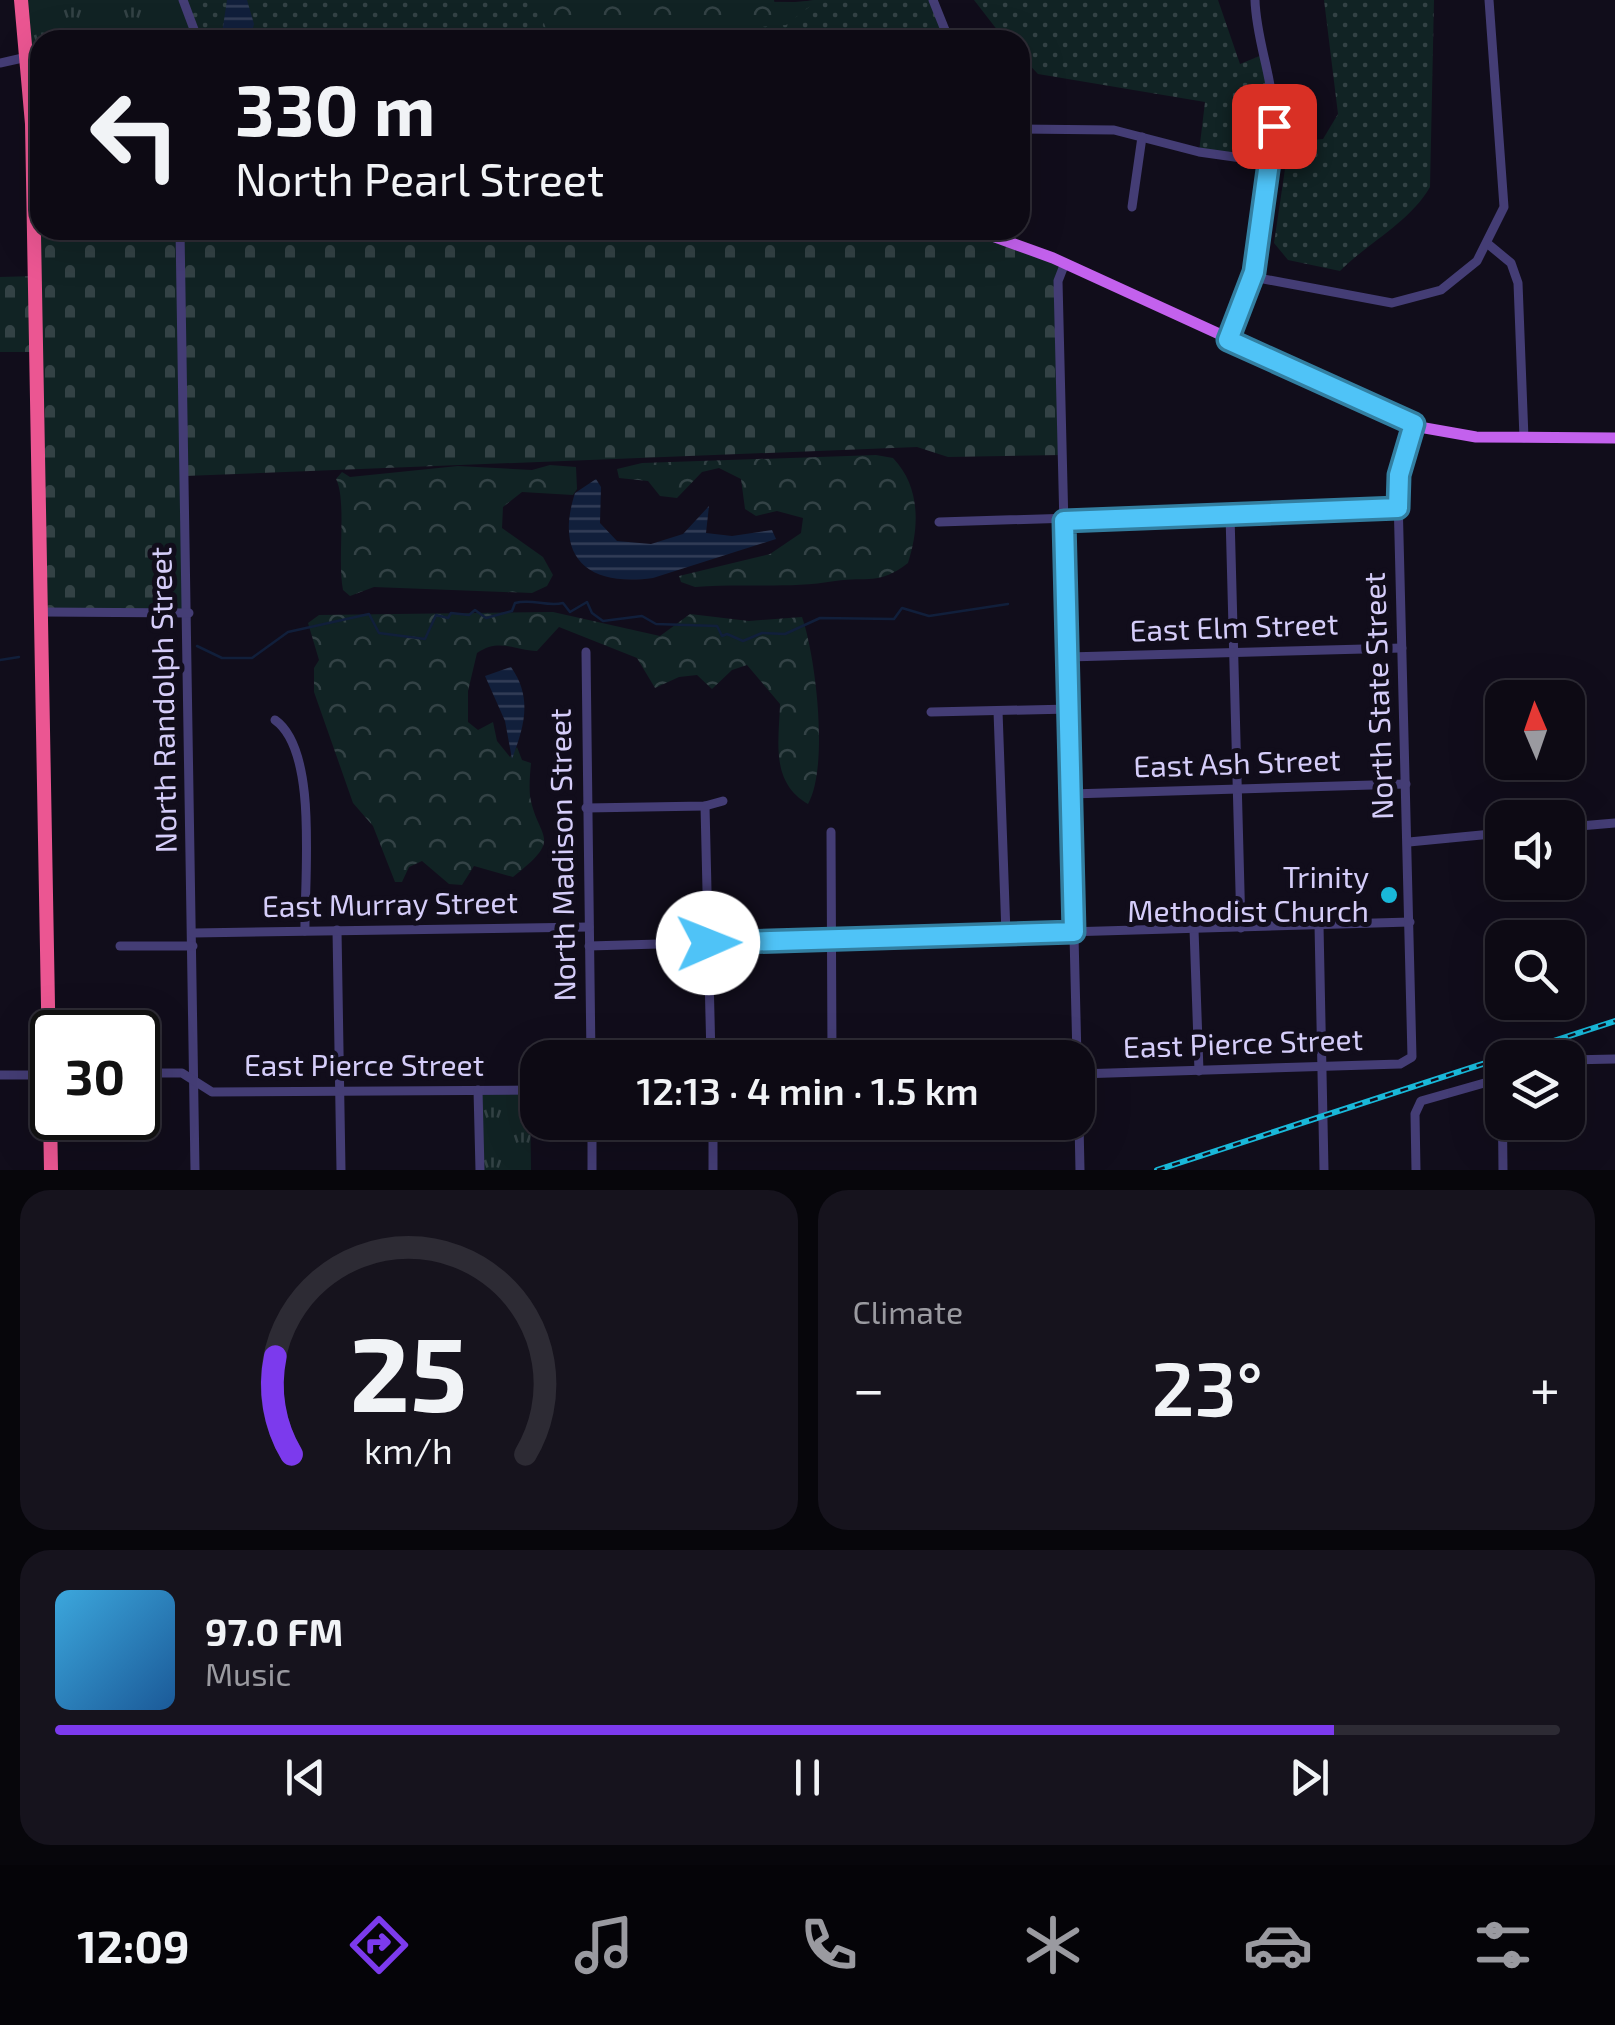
<!DOCTYPE html>
<meta charset="utf-8">
<style>
body{margin:0;font-family:"Exo 2",sans-serif;background:#16131d;color:#f1f3f6;height:100vh;display:flex;flex-direction:column;font-size:38px;white-space:nowrap}
*{box-sizing:border-box;margin:0}
p{font-size:32px;color:#9a9aa0}
.icon{flex:none;width:55px;height:55px;fill:none;stroke:currentColor;stroke-width:2;stroke-linecap:round;stroke-linejoin:round}
.map{position:relative;height:1170px;overflow:hidden}
.sheet{display:flex;flex-direction:column;gap:20px;padding:20px;background:#07060b;flex:1}
.sheet>*{flex:none}
.hud{position:absolute;left:30px;top:30px;width:1000px;height:210px;border-radius:30px;box-shadow:0 10px 40px #0002,0 0 0 2px #2d2b34;background:#0d0a14;color:#f1f3f6;overflow:hidden}
.needle{width:65px;rotate:358deg}
.controls{position:absolute;left:1485px;top:680px;display:grid;gap:20px}
.controls a{display:grid;place-items:center;width:100px;height:100px;border-radius:20px;background:#0d0a14;box-shadow:0 10px 40px #0002,0 0 0 2px #2d2b34;font-size:50px}
.speed{position:absolute;left:30px;top:1010px;display:flex;gap:20px;font-size:50px;font-weight:700;text-align:center}
.speed>*{display:grid;place-content:center;width:130px;height:130px;border-radius:50%;background:#0d0a14;box-shadow:0 10px 40px #0002,0 0 0 2px #2d2b34;line-height:1}
.speed .limit{border:5px solid #111;border-radius:15px;background:#fff;color:#111}
.pin{position:absolute;display:grid;place-items:center;width:85px;height:85px;color:#fff;margin:-42px;border-radius:20px;box-shadow:0 5px 15px #0006}
.me{position:absolute;width:110px;margin:-55px;rotate:89deg;stroke-linejoin:round;filter:drop-shadow(0 0 8px #0008)}
.turn{display:flex;align-items:center;gap:35px;height:210px;padding:0 40px;font-size:45px}
.turn .icon{width:130px;height:130px;stroke-width:2.5}
.turn b{display:block;font-size:70px;line-height:85px}
.big{font-size:75px;font-weight:600;line-height:1.1}
.sheet .widget{flex:1;display:flex;flex-direction:column;justify-content:center;gap:15px;min-width:0;padding:0 35px;border-radius:30px;background:#16131d}
.sheet .dial{align-items:center;gap:0}
.dial svg{height:260px;overflow:visible;fill:none;stroke:#2d2b34;stroke-width:7;stroke-linecap:round;text-anchor:middle}
.dial text{fill:#f1f3f6;stroke:none}
.song{display:flex;align-items:center;gap:30px}
.cover{width:120px;height:120px;border-radius:15px;background:linear-gradient(135deg,hsl(200 70% 55%),hsl(210 70% 35%))}
.played{height:10px;border-radius:5px;background:linear-gradient(90deg,#7c3aed 85%,#2d2b34 85%)}
.keys{display:flex;justify-content:space-around;direction:ltr}
.heat{display:flex;justify-content:space-between;align-items:center;font-size:55px;direction:ltr}
.sheet .tiles{flex:1;display:grid;gap:20px;grid-template-columns:1fr 1fr}
.widget:last-child{grid-column:span 2}
.trip{position:absolute;left:520px;top:1040px;width:575px;height:100px;border-radius:30px;background:#0d0a14;box-shadow:0 10px 40px #0002,0 0 0 2px #2d2b34;font-weight:600;line-height:100px;text-align:center}
.tab-bar{display:flex;height:160px;justify-content:space-around;align-items:center;background:#050408;color:#9a9aa0}
.tab-bar .icon{width:70px;height:70px}
.tab-bar .selected{color:#7c3aed}
.tab-bar b{font-size:45px;color:#f1f3f6}
.map>svg:first-child{display:block}
</style>
<div class="map">
<svg width="1615" height="1170" viewBox="0 0 1615 1170">
<defs>
<pattern id="grass-dots" width="8" height="8" patternUnits="userSpaceOnUse" patternTransform="scale(2.5)"><rect width="8" height="8" fill="#112324"/><path d="M2 2h.1M6 6h.1" fill="none" stroke="#334245" stroke-width="1.8" stroke-linecap="round"/></pattern>
<pattern id="forest-crowns" width="20" height="18" patternUnits="userSpaceOnUse" patternTransform="scale(2.5)"><rect width="20" height="18" fill="#112324"/><path d="M2 6a3 3 0 1 1 6 0M12 15a3 3 0 1 1 6 0" fill="none" stroke="#334245"/></pattern>
<pattern id="cemetery-stones" width="16" height="16" patternUnits="userSpaceOnUse" patternTransform="scale(2.5)"><rect width="16" height="16" fill="#112324"/><path d="M2 7V4a2 2 0 0 1 4 0v3zM10 15v-3a2 2 0 0 1 4 0v3z" fill="#334245"/></pattern>
<pattern id="park-tufts" width="24" height="20" patternUnits="userSpaceOnUse" patternTransform="scale(2.5)"><rect width="24" height="20" fill="#112324"/><path d="M3 7l-1-3M5 7V3M7 7l1-3M15 17l-1-3M17 17v-4M19 17l1-3" fill="none" stroke="#334245"/></pattern>
<pattern id="water-rules" width="6" height="5" patternUnits="userSpaceOnUse" patternTransform="scale(2.5)"><rect width="6" height="5" fill="#111f3b"/><path d="M0 2.5h6" fill="none" stroke="#333e58"/></pattern>
</defs>
<rect width="100%" height="100%" fill="#110d1b"/>
<g fill="url(#grass-dots)">
<polygon points="183,0 774,0 775,6 814,0 933,0 946,34 923,40 198,40"/>
<polygon points="974,0 1218,0 1240,64 1262,55 1269,79 1270,162 1199,152 1205,102 1038,74 1020,55 1020,40 1005,40"/>
<path d="M1324 0H1434L1430 187C1410 222 1369 242 1340 271L1288 260 1274 243 1289 142 1323 139 1338 114Z"/>
</g>
<g fill="url(#forest-crowns)">
<path d="M542 0 795 2 818 0 786 25 638 36C610 31 572 49 548 35L540 11Z"/>
<path d="M876 455 893 458C920 486 920 526 908 563 878 586 868 576 835 581 788 589 742 583 695 587L681 582 679 576 770 554 801 533 803 518 777 511 756 516 745 509 741 479 719 468 702 472 677 498 660 496 648 481 619 478 617 469 642 463Z"/>
<path d="M550 465 576 467 577 489 573 495 522 492 503 507 502 528 543 557 553 575 547 586 532 593 374 587 350 596 343 590C337 560 347 500 336 479L342 472 350 477 458 466 532 470Z"/>
<path d="M553 612 660 636 690 614 749 621 802 617C816 657 829 767 808 804 770 782 779 741 780 704L747 665 732 670 712 689 697 675 679 677 655 688 637 658 559 627 537 651C514 650 499 638 477 653L468 691V722L478 730 493 722 497 741 510 757 517 747 522 760 531 763C530 774 529 785 530 796 538 841 565 836 513 877L474 866 462 885 449 884 422 861 409 867 402 882H395L373 826 353 803 314 692V668L319 660 308 623 319 615Z"/>
</g>
<polygon fill="url(#cemetery-stones)" points="40,55 40,230 976,230 1065,263 1059,275 1061,455 948,457 917,447 185,476 189,613 43,612 36,352 0,352 0,277 35,276 29,56"/>
<g fill="url(#park-tufts)">
<polygon points="21,0 183,0 198,40 40,40 40,55 29,56"/>
<polygon points="478,1090 530,1090 531,1170 480,1170"/>
</g>
<g fill="url(#water-rules)">
<polygon points="227,0 247,0 254,24 250,40 221,40"/>
<path d="M596 479 601 487 600 523 617 541 651 544 683 534 709 506 706 533 732 536 772 530 776 539 653 578C588 587 554 558 575 493Z"/>
<path d="M511 667C533 698 524 727 512 759L505 721 485 676Z"/>
</g>
<g fill="none" stroke-linecap="round" stroke-linejoin="round">
<g stroke="#111f3b" stroke-width="2.5">
<path d="M197 646 222 658H252L288 632 369 614 379 633 425 639 436 615 448 618 451 613 469 615 475 610 486 618 512 611 515 603C532 598 546 607 563 603L570 612 587 602 592 613 603 621 642 616 656 624 717 626 722 636 727 634 743 641 762 633 785 634 820 618 894 619 902 608 929 616 1008 604"/>
<polyline points="0,660 19,657"/>
</g>
<g stroke="#443d75" stroke-width="9">
<polyline points="183,0 198,40"/>
<polyline points="933,0 949,40"/>
<polyline points="0,63 27,57"/>
<polyline points="1020,129 1114,130 1199,152 1270,162"/>
<polyline points="1132,207 1142,137"/>
<polyline points="180,230 195,1170"/>
<polyline points="1488,244 1511,263 1518,283 1524,438"/>
<polyline points="1065,263 1058,281 1077,1058"/>
<polyline points="1253,277 1392,303 1441,290 1477,261 1504,207 1489,0"/>
<path d="M1228 340C1254 279 1279 173 1273 106 1270 70 1256 37 1255 0"/>
<polyline points="1230,515 1241,928"/>
<polyline points="939,522 1398,508"/>
<polyline points="43,612 189,613"/>
<polyline points="586,652 591,1058"/>
<polyline points="1068,657 1402,648"/>
<polyline points="998,711 1006,934"/>
<polyline points="931,712 1070,709"/>
<path d="M275 720C319 751 304 879 305 931"/>
<polyline points="1071,794 1406,784"/>
<polyline points="705,806 711,1058"/>
<polyline points="586,808 705,806 723,801"/>
<polyline points="1568,827 1615,823"/>
<polyline points="831,832 832,1058"/>
<polyline points="1409,842 1502,833"/>
<polyline points="1319,925 1324,1170"/>
<polyline points="1194,929 1199,1071"/>
<polyline points="337,930 341,1170"/>
<polyline points="193,933 589,927"/>
<polyline points="120,946 193,946"/>
<polyline points="589,946 1410,922"/>
<polyline points="1568,1060 1615,1059"/>
<polyline points="138,1073 182,1073 212,1092 538,1090"/>
<polyline points="1078,1074 1400,1064 1412,1057 1398,497 1401,464 1414,424"/>
<polyline points="0,1075 50,1075"/>
<polyline points="1078,1075 1080,1170"/>
<polyline points="1502,1078 1503,1170"/>
<polyline points="478,1090 480,1170"/>
<polyline points="592,1122 592,1170"/>
<polyline points="713,1122 713,1170"/>
<polyline points="1416,1170 1415,1114 1421,1101 1502,1078"/>
</g>
<g stroke="#c361ed" stroke-width="11">
<polyline points="317,230 488,230"/>
<polyline points="976,230 1053,258 1425,428 1476,437 1615,438"/>
</g>
<polyline stroke="#eb5692" stroke-width="14" points="21,0 32,124 51,1170"/>
<defs>
<polyline id="rail" points="1157,1170 1615,1021"/>
</defs>
<use href="#rail" stroke="#19b8d9" stroke-width="6"/>
<use href="#rail" stroke="#110d1b" stroke-width="2.5" stroke-dasharray="8" stroke-linecap="butt"/>
</g>
<g fill="none" stroke-linecap="round" stroke-linejoin="round">
<defs>
<polyline id="route" points="708,943 1074,932 1064,521 1398,508 1399,475 1414,424 1228,340 1254,272 1274,126"/>
</defs>
<use href="#route" stroke="#337fa1" stroke-width="25"/>
<use href="#route" stroke="#4fc3f7" stroke-width="18"/>
</g>
<circle fill="#19b8d9" stroke="#110d1b" stroke-width="4" cx="1389" cy="895" r="10"/>
<g text-anchor="middle" stroke-width="10" stroke-linejoin="round" paint-order="stroke">
<g font-size="30" fill="#d5cdf9" stroke="#110d1b">
<text transform="translate(1234 628) rotate(-2)" y="10">East Elm Street</text>
<text transform="translate(1379 696) rotate(-92)" y="10">North State Street</text>
<text transform="translate(164 700) rotate(-91)" y="10">North Randolph Street</text>
<text transform="translate(1237 764) rotate(-2)" y="10">East Ash Street</text>
<text transform="translate(563 855) rotate(-91)" y="10">North Madison Street</text>
<text transform="translate(390 905) rotate(-1)" y="10">East Murray Street</text>
<text transform="translate(1243 1044) rotate(-2)" y="10">East Pierce Street</text>
<text x="364" y="1076">East Pierce Street</text>
</g>
<g font-size="30" fill="#d5cdf9" stroke="#110d1b" text-anchor="end">
<text x="1369" y="888">Trinity<tspan x="1369" dy="34">Methodist Church</tspan></text>
</g>
</g>
</svg>
<div class="controls">
<a><svg class="needle" viewBox="-14 -14 28 28"><path d="M0-13l5 13h-10z" fill="#e53935"/><path d="M0 13l5-13h-10z" fill="#9a9aa0"/></svg></a>
<a><svg class="icon" aria-label="sound" viewBox="0 0 24 24"><path d="M4 9h4l5-4v14l-5-4H4zM17 9q2 3 0 6"/></svg></a>
<a><svg class="icon" aria-label="search" viewBox="0 0 24 24"><circle cx="10" cy="10" r="6"/><path d="M15 15l6 6"/></svg></a>
<a><svg class="icon" aria-label="layers" viewBox="0 0 24 24"><path d="M12 4l9 5-9 5-9-5zM3 14l9 5 9-5"/></svg></a>
</div>
<div class="speed"><div class="limit">30</div></div>
<div class="pin" style="left:1274px;top:126px;background:#d93025"><svg class="icon" aria-label="arrive" viewBox="0 0 24 24"><path d="M6 21V4h12l-3 4 3 4H6"/></svg></div>
<svg class="me" style="left:708px;top:943px" viewBox="-20 -20 40 40"><circle r="19" fill="#fff"/><path d="M0-13L10 11 0 6-10 11z" fill="#4fc3f7"/></svg>
<div class="trip">12:13 · 4 min · 1.5 km</div>
<div class="hud">
<div class="turn"><svg class="icon" aria-label="left" viewBox="0 0 24 24"><path d="M17 20v-9H6M10 6l-5 5 5 5"/></svg><div><b>330 m</b>North Pearl Street</div></div>
</div>
</div>
<section class="sheet">
<div class="tiles">
<div class="widget dial"><svg viewBox="0 0 100 80">
<path d="M14 69A42 42 0 1 1 86 69"/>
<path d="M14 69A42 42 0 0 1 9 39" stroke="#7c3aed"/>
<text x="50" y="56" font-size="32" font-weight="700">25</text>
<text x="50" y="72" font-size="11">km/h</text>
</svg></div>
<div class="widget"><p>Climate</p>
<div class="heat"><a>−</a><b class="big">23°</b><a>+</a></div>
</div>
<div class="widget">
<div class="song"><i class="cover"></i><div><b>97.0 FM</b><p>Music</p></div></div>
<div class="played"></div>
<div class="keys"><svg class="icon" aria-label="previous" viewBox="0 0 24 24"><path d="M18 5L8 12l10 7zM5 5v14"/></svg><svg class="icon" aria-label="pause" viewBox="0 0 24 24"><path d="M8 5v14M16 5v14"/></svg><svg class="icon" aria-label="next" viewBox="0 0 24 24"><path d="M6 5l10 7-10 7zM19 5v14"/></svg></div>
</div>
</div>
</section>
<nav class="tab-bar">
<b>12:09</b>
<svg class="icon selected" aria-label="directions" viewBox="0 0 24 24"><path d="M12 3l9 9-9 9-9-9zM9 14v-3h6M13 9l2 2-2 2"/></svg>
<svg class="icon" aria-label="music" viewBox="0 0 24 24"><path d="M9 18V5l10-2v13"/><circle cx="6" cy="18" r="3"/><circle cx="16" cy="16" r="3"/></svg>
<svg class="icon" aria-label="phone" viewBox="0 0 24 24"><path d="M5 4h4l2 5-3 2q2 4 5 5l2-3 5 2v4C11 20 4 13 5 4z"/></svg>
<svg class="icon" aria-label="climate" viewBox="0 0 24 24"><path d="M12 3v18M4 7l16 10M4 17L20 7"/></svg>
<svg class="icon" aria-label="car" viewBox="0 0 24 24"><path d="M5 17H2v-5l4-1 3-4h7l3 4 3 1v5h-3M9 17h6M6 11h13"/><circle cx="7" cy="17" r="2"/><circle cx="17" cy="17" r="2"/></svg>
<svg class="icon" aria-label="filters" viewBox="0 0 24 24"><path d="M4 7h16M4 17h16"/><circle cx="9" cy="7" r="2"/><circle cx="15" cy="17" r="2"/></svg>
</nav>
